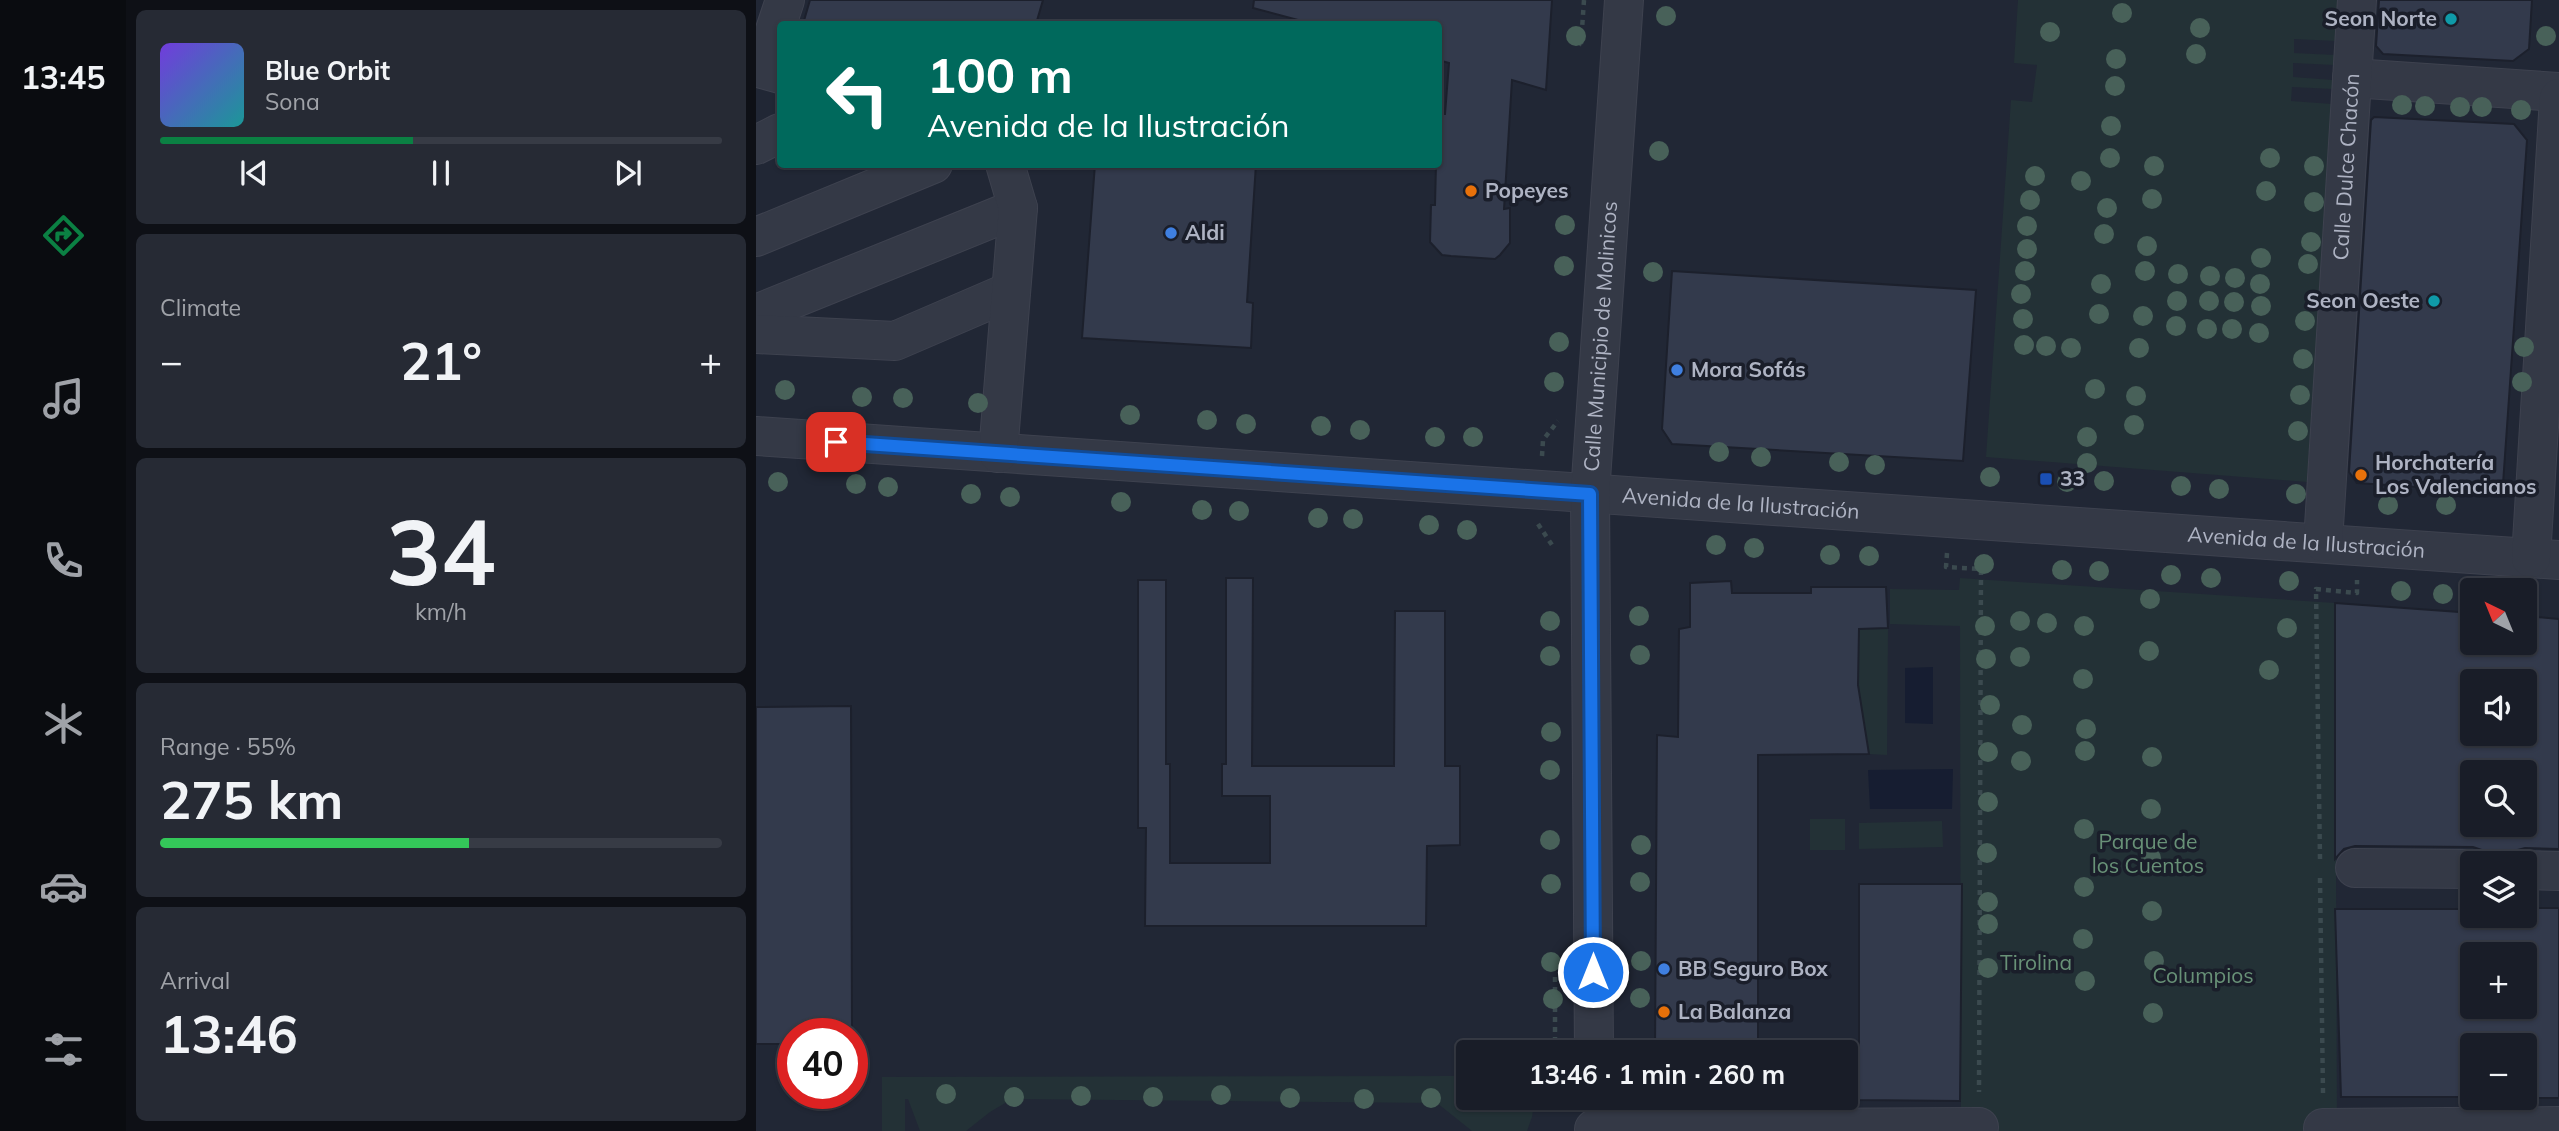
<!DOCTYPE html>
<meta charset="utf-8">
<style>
body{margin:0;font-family:Mulish,sans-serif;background:#262a34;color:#f1f3f6;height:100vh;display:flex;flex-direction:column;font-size:26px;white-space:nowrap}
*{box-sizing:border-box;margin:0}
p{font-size:23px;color:#9fa2a8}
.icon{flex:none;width:38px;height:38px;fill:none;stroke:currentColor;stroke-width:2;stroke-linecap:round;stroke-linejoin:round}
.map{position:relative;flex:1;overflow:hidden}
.sheet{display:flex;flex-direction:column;gap:10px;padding:10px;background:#0e1016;width:630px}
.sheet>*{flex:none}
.banner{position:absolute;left:21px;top:21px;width:665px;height:147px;border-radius:7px;box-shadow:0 2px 5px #0004,0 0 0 2px #373b45;background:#00695c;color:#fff;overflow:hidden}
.needle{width:46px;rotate:317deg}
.buttons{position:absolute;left:1704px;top:578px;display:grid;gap:14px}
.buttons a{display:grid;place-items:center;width:77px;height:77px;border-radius:7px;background:#191d28;box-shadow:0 2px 5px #0004,0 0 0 2px #373b45;font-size:35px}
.speed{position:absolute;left:21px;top:1018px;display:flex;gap:14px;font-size:35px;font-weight:700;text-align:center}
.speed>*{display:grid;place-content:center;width:91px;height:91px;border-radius:50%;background:#191d28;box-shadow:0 2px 5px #0004,0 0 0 2px #373b45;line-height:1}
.speed .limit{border:10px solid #d22;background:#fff;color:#111}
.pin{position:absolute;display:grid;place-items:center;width:60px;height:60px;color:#fff;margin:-30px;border-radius:14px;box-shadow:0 4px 10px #0006}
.me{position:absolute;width:77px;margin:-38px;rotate:0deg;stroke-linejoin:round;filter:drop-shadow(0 0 5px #0008)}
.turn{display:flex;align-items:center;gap:24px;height:147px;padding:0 35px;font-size:32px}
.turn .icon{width:91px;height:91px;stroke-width:2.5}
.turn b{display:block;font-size:49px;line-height:60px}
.big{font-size:52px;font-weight:700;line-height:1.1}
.sheet .card{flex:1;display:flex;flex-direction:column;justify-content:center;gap:10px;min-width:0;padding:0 24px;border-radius:10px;background:#262a34}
.sheet .dial{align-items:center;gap:0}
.dial b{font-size:91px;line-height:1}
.song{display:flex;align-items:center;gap:21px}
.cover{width:84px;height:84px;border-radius:10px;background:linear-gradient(135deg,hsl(260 70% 55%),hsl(180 70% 35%))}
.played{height:7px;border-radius:4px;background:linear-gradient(90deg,#0b8043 45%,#373b45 45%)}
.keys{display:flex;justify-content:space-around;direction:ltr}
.heat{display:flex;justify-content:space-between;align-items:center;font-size:38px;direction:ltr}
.charge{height:10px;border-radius:5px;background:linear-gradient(90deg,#34c759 55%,#373b45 0)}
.trip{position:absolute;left:700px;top:1040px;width:402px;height:70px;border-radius:7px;background:#191d28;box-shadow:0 2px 5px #0004,0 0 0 2px #373b45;font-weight:700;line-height:70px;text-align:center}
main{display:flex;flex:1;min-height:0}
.dock{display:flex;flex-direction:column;width:126px;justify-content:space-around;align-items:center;background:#0a0c10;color:#9fa2a8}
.dock .icon{width:49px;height:49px}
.dock .on{color:#0b8043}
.dock b{font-size:32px;color:#f1f3f6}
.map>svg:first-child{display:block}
</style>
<main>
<nav class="dock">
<b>13:45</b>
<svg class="icon on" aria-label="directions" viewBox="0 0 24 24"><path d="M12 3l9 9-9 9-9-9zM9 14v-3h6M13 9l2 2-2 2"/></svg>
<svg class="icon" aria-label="music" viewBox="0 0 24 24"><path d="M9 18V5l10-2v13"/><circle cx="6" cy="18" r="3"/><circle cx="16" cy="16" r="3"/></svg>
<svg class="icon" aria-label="phone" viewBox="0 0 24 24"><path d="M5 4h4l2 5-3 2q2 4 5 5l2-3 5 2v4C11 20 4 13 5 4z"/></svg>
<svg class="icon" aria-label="climate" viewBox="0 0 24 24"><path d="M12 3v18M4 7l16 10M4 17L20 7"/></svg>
<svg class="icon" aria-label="car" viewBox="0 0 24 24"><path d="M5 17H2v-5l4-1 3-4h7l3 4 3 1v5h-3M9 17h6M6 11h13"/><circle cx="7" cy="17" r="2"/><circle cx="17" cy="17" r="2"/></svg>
<svg class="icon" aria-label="filters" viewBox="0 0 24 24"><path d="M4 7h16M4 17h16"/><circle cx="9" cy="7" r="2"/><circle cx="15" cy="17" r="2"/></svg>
</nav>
<section class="sheet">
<div class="card">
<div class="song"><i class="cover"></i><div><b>Blue Orbit</b><p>Sona</p></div></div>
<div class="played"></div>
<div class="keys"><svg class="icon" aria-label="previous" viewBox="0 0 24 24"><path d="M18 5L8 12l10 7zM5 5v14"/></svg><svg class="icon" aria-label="pause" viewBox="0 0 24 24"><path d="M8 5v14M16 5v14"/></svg><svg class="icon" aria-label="next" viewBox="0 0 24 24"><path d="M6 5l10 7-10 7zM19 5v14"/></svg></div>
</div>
<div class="card"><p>Climate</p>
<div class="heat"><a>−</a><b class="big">21°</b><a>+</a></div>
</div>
<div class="card dial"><b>34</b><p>km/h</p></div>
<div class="card"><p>Range · 55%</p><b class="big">275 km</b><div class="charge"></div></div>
<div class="card"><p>Arrival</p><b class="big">13:46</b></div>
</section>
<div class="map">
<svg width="1803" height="1131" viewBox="0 0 1803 1131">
<rect width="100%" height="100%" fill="#212735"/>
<g fill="#233136">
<polygon points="1262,0 1582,0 1580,41 1538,39 1538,53 1579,55 1578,65 1537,63 1537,77 1577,80 1577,89 1536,87 1535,101 1576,104 1551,482 1230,457 1255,100 1276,102 1281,65 1258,63"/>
<polygon points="1204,578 1579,603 1581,1131 1205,1131 1204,626 1134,624 1134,589 1203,590"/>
<polygon points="1132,628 1131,755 1113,754 1101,685 1103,629"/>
<rect x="1054" y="819" width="35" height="31"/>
<polygon points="1186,821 1187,847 1103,849 1103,823"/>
<polygon points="712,1076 712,1097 779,1097 776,1117 771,1131 716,1131 681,1103 256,1099 234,1112 210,1131 164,1131 152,1099 149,1099 149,1131 126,1131 126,1077"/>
</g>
<g fill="#161d31">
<polygon points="1177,667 1177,724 1149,723 1149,668"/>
<polygon points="1197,769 1196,809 1114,809 1112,770"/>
</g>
<g fill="#333a4c" stroke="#1c202c" stroke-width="2" fill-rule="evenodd">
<polygon points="54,0 287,0 280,24 47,24"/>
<polygon points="498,0 796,0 790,90 756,80 748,209 754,208 754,243 744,255 739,259 695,256 686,255 674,242 675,205 679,205 680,164 682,164 682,123 684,114 689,114 693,63 682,60 682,24 557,24 497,8"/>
<polygon points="1623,0 1776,0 1773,49 1757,61 1627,54 1620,46"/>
<polygon points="1618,117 1758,124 1771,140 1747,484 1737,492 1601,483 1593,472 1615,120"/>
<polygon points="339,164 500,164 491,302 497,303 495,348 326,338"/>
<polygon points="916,271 1220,290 1207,461 916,444 906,429"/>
<polygon points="470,578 497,578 496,766 638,766 639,611 689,611 689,766 704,766 704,845 671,846 670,926 389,926 390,828 382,828 382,580 410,580 410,764 414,764 414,863 514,863 514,796 466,796 466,764 470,764"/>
<polygon points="975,581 976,593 1055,593 1055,587 1130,587 1132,628 1103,629 1102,685 1113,754 1002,755 1002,1052 899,1052 901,735 922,737 923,629 934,627 934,583"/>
<path d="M1579 603 1717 613V642H1769V616L1803 619V849L1769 848 1758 851 1750 859H1736L1729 851 1717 847 1599 846 1588 849 1579 859ZM1717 681H1769V733H1717ZM1717 772H1769V824H1717Z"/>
<polygon points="95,706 96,1034 37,1034 37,1044 0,1044 0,707"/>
<polygon points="1103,884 1206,884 1204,1101 1103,1100"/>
<path d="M1769 908H1803V1098H1769V1045H1717V1097H1585L1579 909H1717V915H1769ZM1717 954H1769V1006H1717Z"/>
<polygon points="899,1097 1002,1097 1002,1100 899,1103"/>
</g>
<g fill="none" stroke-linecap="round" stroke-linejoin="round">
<defs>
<g id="minor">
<polyline points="24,74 6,69 29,0"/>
<polyline points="1596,78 1803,92"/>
<polyline points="0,145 24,133"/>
<polyline points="0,237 177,164"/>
<polyline points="0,314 262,208"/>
<polyline points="0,334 139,341 255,291"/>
<path id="s1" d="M0 436 1803 560"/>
<polyline points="242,453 262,208 249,164"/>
<path id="s2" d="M1567 542 1601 0"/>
<polyline points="1775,558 1803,98"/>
<polyline points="1599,868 1717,869"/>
<polyline points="1769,870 1803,871"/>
<path id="s3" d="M838 1052 834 494 868 0"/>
<polyline points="1567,1128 1803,1126"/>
<polyline points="838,1129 1223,1127"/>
</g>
</defs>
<use href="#minor" stroke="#3e424f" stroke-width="40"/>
<g stroke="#3b4a4f" stroke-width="4.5" stroke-dasharray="5 5" stroke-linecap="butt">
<polyline points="828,0 825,44 829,46"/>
<polyline points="786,456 787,440 802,421"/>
<polyline points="782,524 798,548"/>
<polyline points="1191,553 1190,567 1225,569 1223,1092"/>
<polyline points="1564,859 1560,589 1601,593 1601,580"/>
<polyline points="1564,878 1567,1093"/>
<polyline points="799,1052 799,977"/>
<polyline points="803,1097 812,1107"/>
</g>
<use href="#minor" stroke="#343946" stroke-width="38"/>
</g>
<g fill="#486159">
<circle cx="1366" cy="13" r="10"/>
<circle cx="910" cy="16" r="10"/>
<circle cx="1444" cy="28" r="10"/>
<circle cx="1294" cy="32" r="10"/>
<circle cx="820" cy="36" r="10"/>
<circle cx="1790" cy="36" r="10"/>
<circle cx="1440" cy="54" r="10"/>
<circle cx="1360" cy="59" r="10"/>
<circle cx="1359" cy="86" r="10"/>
<circle cx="1646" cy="105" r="10"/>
<circle cx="1669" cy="106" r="10"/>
<circle cx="1704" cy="107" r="10"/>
<circle cx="1726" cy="107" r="10"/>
<circle cx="1765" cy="110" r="10"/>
<circle cx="1355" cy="126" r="10"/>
<circle cx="903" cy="151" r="10"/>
<circle cx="1354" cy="158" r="10"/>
<circle cx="1514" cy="158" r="10"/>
<circle cx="1398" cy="166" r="10"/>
<circle cx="1558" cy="166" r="10"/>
<circle cx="1279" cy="176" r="10"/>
<circle cx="1325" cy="181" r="10"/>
<circle cx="1510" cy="191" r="10"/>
<circle cx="1396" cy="199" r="10"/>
<circle cx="1274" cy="200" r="10"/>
<circle cx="1558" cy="202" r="10"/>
<circle cx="1351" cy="208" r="10"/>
<circle cx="809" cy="225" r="10"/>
<circle cx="1271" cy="226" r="10"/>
<circle cx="1348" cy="234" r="10"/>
<circle cx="1555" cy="242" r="10"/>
<circle cx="1391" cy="246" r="10"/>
<circle cx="1271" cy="249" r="10"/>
<circle cx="1505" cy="258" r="10"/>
<circle cx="1552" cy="264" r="10"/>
<circle cx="808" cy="266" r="10"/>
<circle cx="1269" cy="271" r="10"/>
<circle cx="1389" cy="271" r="10"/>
<circle cx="897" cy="272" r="10"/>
<circle cx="1422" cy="274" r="10"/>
<circle cx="1454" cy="276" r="10"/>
<circle cx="1479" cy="278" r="10"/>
<circle cx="1345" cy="284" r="10"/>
<circle cx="1504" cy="284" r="10"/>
<circle cx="1265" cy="294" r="10"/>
<circle cx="1421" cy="301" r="10"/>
<circle cx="1453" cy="301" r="10"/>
<circle cx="1478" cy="302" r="10"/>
<circle cx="1505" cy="306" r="10"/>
<circle cx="1343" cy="314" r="10"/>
<circle cx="1387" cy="316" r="10"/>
<circle cx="1267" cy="319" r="10"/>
<circle cx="1549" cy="321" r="10"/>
<circle cx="1420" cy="326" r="10"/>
<circle cx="1451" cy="329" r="10"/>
<circle cx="1476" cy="329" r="10"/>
<circle cx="1503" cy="333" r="10"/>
<circle cx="803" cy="342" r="10"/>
<circle cx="1268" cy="345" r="10"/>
<circle cx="1290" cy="346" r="10"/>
<circle cx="1768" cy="347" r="10"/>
<circle cx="1315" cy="348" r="10"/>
<circle cx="1383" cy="348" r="10"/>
<circle cx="1547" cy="359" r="10"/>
<circle cx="798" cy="382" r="10"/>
<circle cx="1766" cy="382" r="10"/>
<circle cx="1339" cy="389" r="10"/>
<circle cx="29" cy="390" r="10"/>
<circle cx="1544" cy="395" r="10"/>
<circle cx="1380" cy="396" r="10"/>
<circle cx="106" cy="397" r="10"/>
<circle cx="147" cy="398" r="10"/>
<circle cx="222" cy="403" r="10"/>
<circle cx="374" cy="415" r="10"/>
<circle cx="451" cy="420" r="10"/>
<circle cx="490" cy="424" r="10"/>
<circle cx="1378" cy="425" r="10"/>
<circle cx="565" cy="426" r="10"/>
<circle cx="604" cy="430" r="10"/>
<circle cx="1542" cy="431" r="10"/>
<circle cx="679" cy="437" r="10"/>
<circle cx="717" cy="437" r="10"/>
<circle cx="1331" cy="437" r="10"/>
<circle cx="963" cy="452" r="10"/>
<circle cx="1005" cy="457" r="10"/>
<circle cx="1083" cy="462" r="10"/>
<circle cx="1331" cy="463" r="10"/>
<circle cx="1119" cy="465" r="10"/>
<circle cx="1234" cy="477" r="10"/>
<circle cx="1348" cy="481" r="10"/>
<circle cx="22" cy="482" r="10"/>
<circle cx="1311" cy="482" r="10"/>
<circle cx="100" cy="484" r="10"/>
<circle cx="1425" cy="486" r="10"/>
<circle cx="132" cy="487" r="10"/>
<circle cx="1463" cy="489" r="10"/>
<circle cx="215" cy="494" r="10"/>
<circle cx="1540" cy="494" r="10"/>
<circle cx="254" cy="497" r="10"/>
<circle cx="365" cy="502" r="10"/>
<circle cx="1632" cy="505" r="10"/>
<circle cx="1690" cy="505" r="10"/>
<circle cx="446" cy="510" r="10"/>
<circle cx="483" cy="511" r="10"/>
<circle cx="562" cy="518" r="10"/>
<circle cx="597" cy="519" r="10"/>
<circle cx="673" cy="525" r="10"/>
<circle cx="711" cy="530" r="10"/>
<circle cx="960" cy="545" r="10"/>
<circle cx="998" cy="548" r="10"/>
<circle cx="1074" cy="555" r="10"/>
<circle cx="1113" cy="556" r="10"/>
<circle cx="1228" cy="564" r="10"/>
<circle cx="1306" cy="570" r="10"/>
<circle cx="1343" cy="571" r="10"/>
<circle cx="1415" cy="575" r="10"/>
<circle cx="1455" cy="578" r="10"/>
<circle cx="1533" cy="581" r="10"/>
<circle cx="1645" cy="591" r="10"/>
<circle cx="1687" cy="594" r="10"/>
<circle cx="1394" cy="599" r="10"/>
<circle cx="883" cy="616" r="10"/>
<circle cx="794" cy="621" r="10"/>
<circle cx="1264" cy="621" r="10"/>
<circle cx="1291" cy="623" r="10"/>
<circle cx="1229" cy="626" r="10"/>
<circle cx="1328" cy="626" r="10"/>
<circle cx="1531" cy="628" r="10"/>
<circle cx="1393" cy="651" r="10"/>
<circle cx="884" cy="655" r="10"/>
<circle cx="794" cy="656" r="10"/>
<circle cx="1264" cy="657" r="10"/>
<circle cx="1230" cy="659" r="10"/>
<circle cx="1513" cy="670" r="10"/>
<circle cx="1327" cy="679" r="10"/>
<circle cx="1234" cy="705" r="10"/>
<circle cx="1266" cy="725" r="10"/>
<circle cx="1330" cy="729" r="10"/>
<circle cx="795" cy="732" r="10"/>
<circle cx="1329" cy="751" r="10"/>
<circle cx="1232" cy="752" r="10"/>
<circle cx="1396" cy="757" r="10"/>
<circle cx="1265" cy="761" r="10"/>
<circle cx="794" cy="770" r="10"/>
<circle cx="1232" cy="802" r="10"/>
<circle cx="1395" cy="809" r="10"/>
<circle cx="1328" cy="829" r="10"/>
<circle cx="794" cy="840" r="10"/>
<circle cx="885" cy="845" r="10"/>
<circle cx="1231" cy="853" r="10"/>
<circle cx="1395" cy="858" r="10"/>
<circle cx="884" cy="882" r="10"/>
<circle cx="795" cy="884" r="10"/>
<circle cx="1328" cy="887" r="10"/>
<circle cx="1232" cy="902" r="10"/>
<circle cx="1396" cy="911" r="10"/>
<circle cx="1232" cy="924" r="10"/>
<circle cx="1327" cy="939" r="10"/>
<circle cx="885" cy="961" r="10"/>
<circle cx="1398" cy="961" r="10"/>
<circle cx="795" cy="962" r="10"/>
<circle cx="1232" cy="968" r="10"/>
<circle cx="1329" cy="981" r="10"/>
<circle cx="884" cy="998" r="10"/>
<circle cx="797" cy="999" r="10"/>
<circle cx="1397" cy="1013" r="10"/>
<circle cx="190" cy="1094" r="10"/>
<circle cx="465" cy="1095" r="10"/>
<circle cx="325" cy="1096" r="10"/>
<circle cx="258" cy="1097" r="10"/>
<circle cx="397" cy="1097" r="10"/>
<circle cx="534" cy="1098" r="10"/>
<circle cx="675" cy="1098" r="10"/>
<circle cx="608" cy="1099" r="10"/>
</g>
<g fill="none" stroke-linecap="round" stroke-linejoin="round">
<defs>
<polyline id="route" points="80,442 834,494 837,972"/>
</defs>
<use href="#route" stroke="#114b97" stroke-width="18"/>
<use href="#route" stroke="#1a73e8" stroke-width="12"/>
</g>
<g fill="#0f9aa8" stroke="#1a1e2a" stroke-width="2.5">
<circle cx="1695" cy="19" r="7"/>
<circle cx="1678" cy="301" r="7"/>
</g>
<g fill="#e8710a" stroke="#1a1e2a" stroke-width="2.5">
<circle cx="715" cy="191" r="7"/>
<circle cx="1605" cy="475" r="7"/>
<circle cx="908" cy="1012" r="7"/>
</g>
<g fill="#3f7fe0" stroke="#1a1e2a" stroke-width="2.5">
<circle cx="415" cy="233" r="7"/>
<circle cx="921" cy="370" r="7"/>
<circle cx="908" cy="969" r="7"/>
</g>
<rect fill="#1a4fb4" stroke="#1a1e2a" stroke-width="2.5" x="1283" y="472" width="14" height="14" rx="3.5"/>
<g text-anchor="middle" stroke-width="7" stroke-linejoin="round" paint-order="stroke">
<g font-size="21" font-weight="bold" fill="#aeb3c3" stroke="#1a1e2a" text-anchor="start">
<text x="1681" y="26" text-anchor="end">Seon Norte</text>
<text x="729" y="198">Popeyes</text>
<text x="429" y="240">Aldi</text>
<text x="1664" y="308" text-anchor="end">Seon Oeste</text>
<text x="935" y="377">Mora Sofás</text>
<text x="1619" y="470">Horchatería<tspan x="1619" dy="24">Los Valencianos</tspan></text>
<text x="1304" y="486">33</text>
<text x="922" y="976">BB Seguro Box</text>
<text x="922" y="1019">La Balanza</text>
</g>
<g font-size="21" fill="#aeb3c3" stroke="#1a1e2a">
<text dy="7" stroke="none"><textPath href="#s2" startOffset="376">Calle Dulce Chacón</textPath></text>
<text dy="7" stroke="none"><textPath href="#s3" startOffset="716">Calle Municipio de Molinicos</textPath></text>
<text dy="7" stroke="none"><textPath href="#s1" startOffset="987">Avenida de la Ilustración</textPath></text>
<text dy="7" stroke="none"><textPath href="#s1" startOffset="1554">Avenida de la Ilustración</textPath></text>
</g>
<g font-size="21" fill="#689177" stroke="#1a1e2a">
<text x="1392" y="849">Parque de<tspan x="1392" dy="24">los Cuentos</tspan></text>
<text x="1280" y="970">Tirolina</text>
<text x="1447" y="983">Columpios</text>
</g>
</g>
</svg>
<div class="buttons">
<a><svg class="needle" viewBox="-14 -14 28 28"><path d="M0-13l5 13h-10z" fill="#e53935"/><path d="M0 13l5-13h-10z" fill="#9fa2a8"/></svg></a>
<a><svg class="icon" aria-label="sound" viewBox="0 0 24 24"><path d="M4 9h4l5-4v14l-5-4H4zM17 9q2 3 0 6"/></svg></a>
<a><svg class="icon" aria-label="search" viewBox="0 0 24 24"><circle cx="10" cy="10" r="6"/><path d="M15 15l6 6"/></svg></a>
<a><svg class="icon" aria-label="layers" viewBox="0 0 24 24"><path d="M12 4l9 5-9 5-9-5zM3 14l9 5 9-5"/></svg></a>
<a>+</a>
<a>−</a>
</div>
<div class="speed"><div class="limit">40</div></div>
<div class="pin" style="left:80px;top:442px;background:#d93025"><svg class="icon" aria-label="arrive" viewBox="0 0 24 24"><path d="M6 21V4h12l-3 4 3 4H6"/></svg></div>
<svg class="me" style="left:837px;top:972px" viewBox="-20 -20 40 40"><circle r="17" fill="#1a73e8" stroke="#fff" stroke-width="3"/><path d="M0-11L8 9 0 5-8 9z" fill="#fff"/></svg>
<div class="trip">13:46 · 1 min · 260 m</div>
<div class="banner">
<div class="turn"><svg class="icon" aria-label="left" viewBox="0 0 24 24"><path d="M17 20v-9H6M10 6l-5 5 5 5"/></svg><div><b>100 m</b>Avenida de la Ilustración</div></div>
</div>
</div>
</main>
